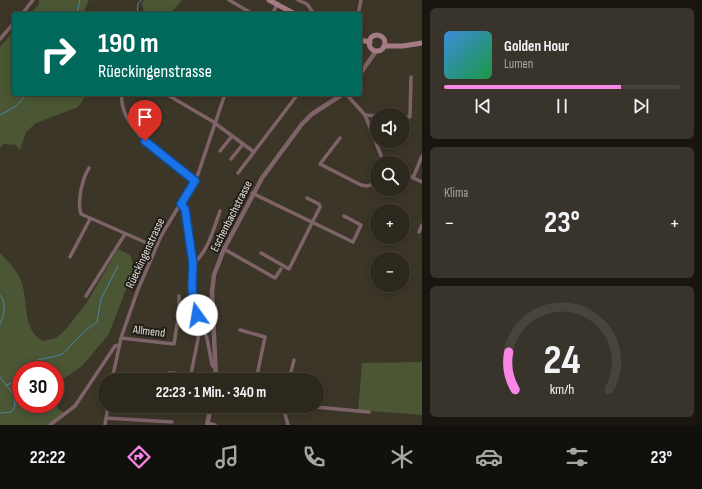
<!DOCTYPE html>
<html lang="de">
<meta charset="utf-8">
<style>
body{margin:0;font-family:"Sofia Sans Condensed",sans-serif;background:#39342b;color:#f1f3f6;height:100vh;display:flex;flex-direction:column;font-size:15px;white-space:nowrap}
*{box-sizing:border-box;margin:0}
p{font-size:13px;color:#a7a6a4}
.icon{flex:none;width:22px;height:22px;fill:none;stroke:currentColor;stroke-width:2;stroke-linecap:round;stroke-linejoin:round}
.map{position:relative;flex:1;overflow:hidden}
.details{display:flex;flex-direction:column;gap:8px;padding:8px;background:#191610;width:280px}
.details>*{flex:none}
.banner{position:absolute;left:12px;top:12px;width:350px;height:84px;border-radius:4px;box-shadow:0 2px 10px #0003,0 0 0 1px #48443c;background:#00695c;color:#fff;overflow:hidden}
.fabs{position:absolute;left:370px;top:108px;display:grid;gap:8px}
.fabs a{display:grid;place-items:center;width:40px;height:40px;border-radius:50%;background:#2d281e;box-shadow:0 2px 10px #0003,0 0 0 1px #48443c;font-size:20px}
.speed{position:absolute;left:12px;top:361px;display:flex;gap:8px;font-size:20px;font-weight:700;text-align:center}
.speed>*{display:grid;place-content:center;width:52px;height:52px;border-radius:50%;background:#2d281e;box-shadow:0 2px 10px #0003,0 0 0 1px #48443c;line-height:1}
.speed .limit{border:6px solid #d22;background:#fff;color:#111}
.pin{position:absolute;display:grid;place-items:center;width:34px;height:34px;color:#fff;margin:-41px -17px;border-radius:50% 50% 50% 0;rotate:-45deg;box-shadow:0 0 4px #0007}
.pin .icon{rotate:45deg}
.me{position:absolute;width:44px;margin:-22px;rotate:347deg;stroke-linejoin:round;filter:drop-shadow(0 0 3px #0008)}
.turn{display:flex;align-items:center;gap:14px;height:84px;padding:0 20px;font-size:18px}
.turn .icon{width:52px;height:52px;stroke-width:2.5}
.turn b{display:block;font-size:28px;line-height:34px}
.big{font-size:30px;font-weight:700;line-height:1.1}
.details .tile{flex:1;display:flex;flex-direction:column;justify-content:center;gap:6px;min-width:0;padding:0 14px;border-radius:6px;background:#39342b}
.details .dial{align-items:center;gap:0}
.dial svg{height:104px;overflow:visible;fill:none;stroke:#48443c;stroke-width:7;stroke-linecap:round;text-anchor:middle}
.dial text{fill:#f1f3f6;stroke:none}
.song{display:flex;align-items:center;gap:12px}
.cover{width:48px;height:48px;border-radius:6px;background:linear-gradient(135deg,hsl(210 70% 55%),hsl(140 70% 35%))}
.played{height:4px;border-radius:2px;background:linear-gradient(90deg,#fa87e6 75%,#48443c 75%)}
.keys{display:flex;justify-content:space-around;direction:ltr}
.heat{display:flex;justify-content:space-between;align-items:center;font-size:22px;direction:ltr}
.trip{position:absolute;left:98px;top:373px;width:226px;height:40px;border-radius:20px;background:#2d281e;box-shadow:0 2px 10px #0003,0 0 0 1px #48443c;font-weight:700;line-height:40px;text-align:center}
.tabs{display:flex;height:64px;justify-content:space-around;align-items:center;background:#12100c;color:#a7a6a4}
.tabs .icon{width:28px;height:28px}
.tabs .active{color:#fa87e6}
.tabs b{font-size:18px;color:#f1f3f6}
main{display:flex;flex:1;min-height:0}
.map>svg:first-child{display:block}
</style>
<main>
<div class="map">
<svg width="422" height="425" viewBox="0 0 422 425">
<rect width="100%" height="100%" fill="#3c3628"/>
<g fill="#4a5634">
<polygon points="39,0 89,0 83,14 30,14 39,4"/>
<polygon points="146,0 182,0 170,14 144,14 142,2"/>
<polygon points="14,31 14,94 52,94 55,97 62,94 87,94 78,107 36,123 26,132 20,150 16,145 3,144 0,148 0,47"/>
<path d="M118 249 130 255 133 264 132 273 109 334 82 366 62 380 55 383V370H21V404H55V400L58 409 64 413 48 425H0V253C8 262 17 270 21 281 29 301 21 329 43 341L56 338 65 330 86 304Z"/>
<polygon points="422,362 422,415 358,410 362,363"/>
</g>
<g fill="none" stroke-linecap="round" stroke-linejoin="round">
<g stroke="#4d87a7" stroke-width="1">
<polyline points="77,14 80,0"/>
<polyline points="137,14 138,4 141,0"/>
<polyline points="0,115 16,106 27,94"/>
<path d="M0 295C7 302 4 316 0 324"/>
<path d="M22 370C32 357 48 360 62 354 66 352 68 348 71 345 79 337 87 328 97 322L101 299 118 266"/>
<path d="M0 377C8 388 22 400 11 412L0 413"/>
<polyline points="6,385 16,382 21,371"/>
</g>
<g stroke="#7e6369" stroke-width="3.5">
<polyline points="229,0 253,14"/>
<polyline points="298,0 307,4 314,14"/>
<polyline points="22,14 33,0"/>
<polyline points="272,14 277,5"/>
<polyline points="358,14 361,0"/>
<polyline points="0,39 14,23"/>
<path d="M122 94C117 127 171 164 195 181"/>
<polyline points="166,94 212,121 254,152"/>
<polyline points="346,94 365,115 384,163"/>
<polyline points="365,115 377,116"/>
<polyline points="403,117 410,117 411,77"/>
<polyline points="340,138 320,164 361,185 367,186 377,183"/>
<polyline points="220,151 232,136"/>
<polyline points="231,159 243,144"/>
<path d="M89 168C82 179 77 202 81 214L156 247"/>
<polyline points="238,173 298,94"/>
<polyline points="403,173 422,182"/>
<polyline points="413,178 422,156"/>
<polyline points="252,193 353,242 361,225 344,216"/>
<polyline points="181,204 185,209 193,264 192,286 193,301 197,315 207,338 212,365 216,369"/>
<polyline points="419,232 422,225"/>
<polyline points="224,249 275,278 281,269"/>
<polyline points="261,253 289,269 320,207 319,204 307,198"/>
<polyline points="70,257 90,219"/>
<path d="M193 264C208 252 214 228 220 211"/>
<polyline points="86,296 125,234"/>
<polyline points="240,330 265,337 256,380"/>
<polyline points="121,338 174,344 179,312 179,296"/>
<polyline points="112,377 140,380"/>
<polyline points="112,380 121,338 137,292 161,236 198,174 225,94"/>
<polyline points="167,380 169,373 172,373 189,375 191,374 200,329 202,327"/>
<polyline points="289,380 294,360"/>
<polyline points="283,406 288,425"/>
<polyline points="305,406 369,412"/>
<polyline points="106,418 172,422"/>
<polyline points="207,423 215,425"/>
<polyline points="50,425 75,406 115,346 119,345"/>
<polyline points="105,425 108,406"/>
</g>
<g stroke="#7e6369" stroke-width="4.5">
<polyline points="360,74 376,51"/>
<polyline points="216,380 212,292 214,275 224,249 262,178 302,124 312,114 343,94"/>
<polyline points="207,425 211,406"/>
</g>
<g stroke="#a57c86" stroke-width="5">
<polyline points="269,0 295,14"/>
<circle cx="377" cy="43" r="8"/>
<polyline points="360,40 370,42"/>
<polyline points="384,46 403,46 422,43"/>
</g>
</g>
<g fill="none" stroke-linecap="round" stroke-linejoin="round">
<defs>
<polyline id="route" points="145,141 195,181 181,204 185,209 193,264 192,286 193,301 197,315"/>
</defs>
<use href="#route" stroke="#114b97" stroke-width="10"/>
<use href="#route" stroke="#1a73e8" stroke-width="7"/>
</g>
<g text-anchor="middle" stroke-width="4" stroke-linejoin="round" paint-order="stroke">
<g font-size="12" fill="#e3dfd7" stroke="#201d17">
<text transform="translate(231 216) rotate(-63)" y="4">Eschenbachstrasse</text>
<text transform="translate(145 253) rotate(-65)" y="4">Rüeckingenstrasse</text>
<text transform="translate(149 331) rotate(7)" y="4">Allmend</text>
</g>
</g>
</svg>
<div class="fabs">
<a><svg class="icon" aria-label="sound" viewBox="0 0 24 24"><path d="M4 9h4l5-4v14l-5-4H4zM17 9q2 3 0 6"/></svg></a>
<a><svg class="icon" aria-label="search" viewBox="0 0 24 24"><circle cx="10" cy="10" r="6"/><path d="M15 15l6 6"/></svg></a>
<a>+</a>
<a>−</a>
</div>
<div class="speed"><div class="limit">30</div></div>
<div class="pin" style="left:145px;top:141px;background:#d93025"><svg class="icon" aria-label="arrive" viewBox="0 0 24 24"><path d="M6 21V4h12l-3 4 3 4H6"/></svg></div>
<svg class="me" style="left:197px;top:315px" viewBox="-20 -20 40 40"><circle r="19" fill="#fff"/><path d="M0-13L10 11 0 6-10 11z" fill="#1a73e8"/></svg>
<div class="trip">22:23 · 1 Min. · 340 m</div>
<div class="banner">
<div class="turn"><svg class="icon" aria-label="right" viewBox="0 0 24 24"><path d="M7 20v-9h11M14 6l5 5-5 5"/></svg><div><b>190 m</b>Rüeckingenstrasse</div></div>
</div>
</div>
<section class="details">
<div class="tile">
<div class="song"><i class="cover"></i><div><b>Golden Hour</b><p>Lumen</p></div></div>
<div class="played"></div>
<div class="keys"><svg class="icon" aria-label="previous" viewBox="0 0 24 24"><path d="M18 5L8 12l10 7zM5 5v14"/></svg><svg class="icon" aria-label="pause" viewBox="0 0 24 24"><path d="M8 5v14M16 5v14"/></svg><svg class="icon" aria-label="next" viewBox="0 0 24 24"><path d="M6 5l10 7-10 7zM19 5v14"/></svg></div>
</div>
<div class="tile"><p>Klima</p>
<div class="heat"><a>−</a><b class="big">23°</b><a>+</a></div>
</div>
<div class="tile dial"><svg viewBox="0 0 100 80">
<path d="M14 69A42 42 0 1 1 86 69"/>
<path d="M14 69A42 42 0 0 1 9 40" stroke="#fa87e6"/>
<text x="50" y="56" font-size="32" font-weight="700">24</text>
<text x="50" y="72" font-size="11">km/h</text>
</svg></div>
</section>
</main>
<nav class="tabs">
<b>22:22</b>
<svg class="icon active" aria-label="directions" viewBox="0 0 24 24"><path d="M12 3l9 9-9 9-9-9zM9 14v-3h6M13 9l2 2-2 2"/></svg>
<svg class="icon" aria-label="music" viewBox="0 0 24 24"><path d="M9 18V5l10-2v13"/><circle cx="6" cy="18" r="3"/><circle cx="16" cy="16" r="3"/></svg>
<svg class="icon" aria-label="phone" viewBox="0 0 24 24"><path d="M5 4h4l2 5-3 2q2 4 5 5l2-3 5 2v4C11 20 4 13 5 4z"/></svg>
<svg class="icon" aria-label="climate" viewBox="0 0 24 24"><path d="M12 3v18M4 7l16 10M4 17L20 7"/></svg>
<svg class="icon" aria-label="car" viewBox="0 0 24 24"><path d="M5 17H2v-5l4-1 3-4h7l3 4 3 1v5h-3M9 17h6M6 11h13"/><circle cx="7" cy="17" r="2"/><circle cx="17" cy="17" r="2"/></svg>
<svg class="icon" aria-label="filters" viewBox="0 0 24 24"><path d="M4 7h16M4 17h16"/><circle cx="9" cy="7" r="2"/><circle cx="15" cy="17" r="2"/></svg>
<b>23°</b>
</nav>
